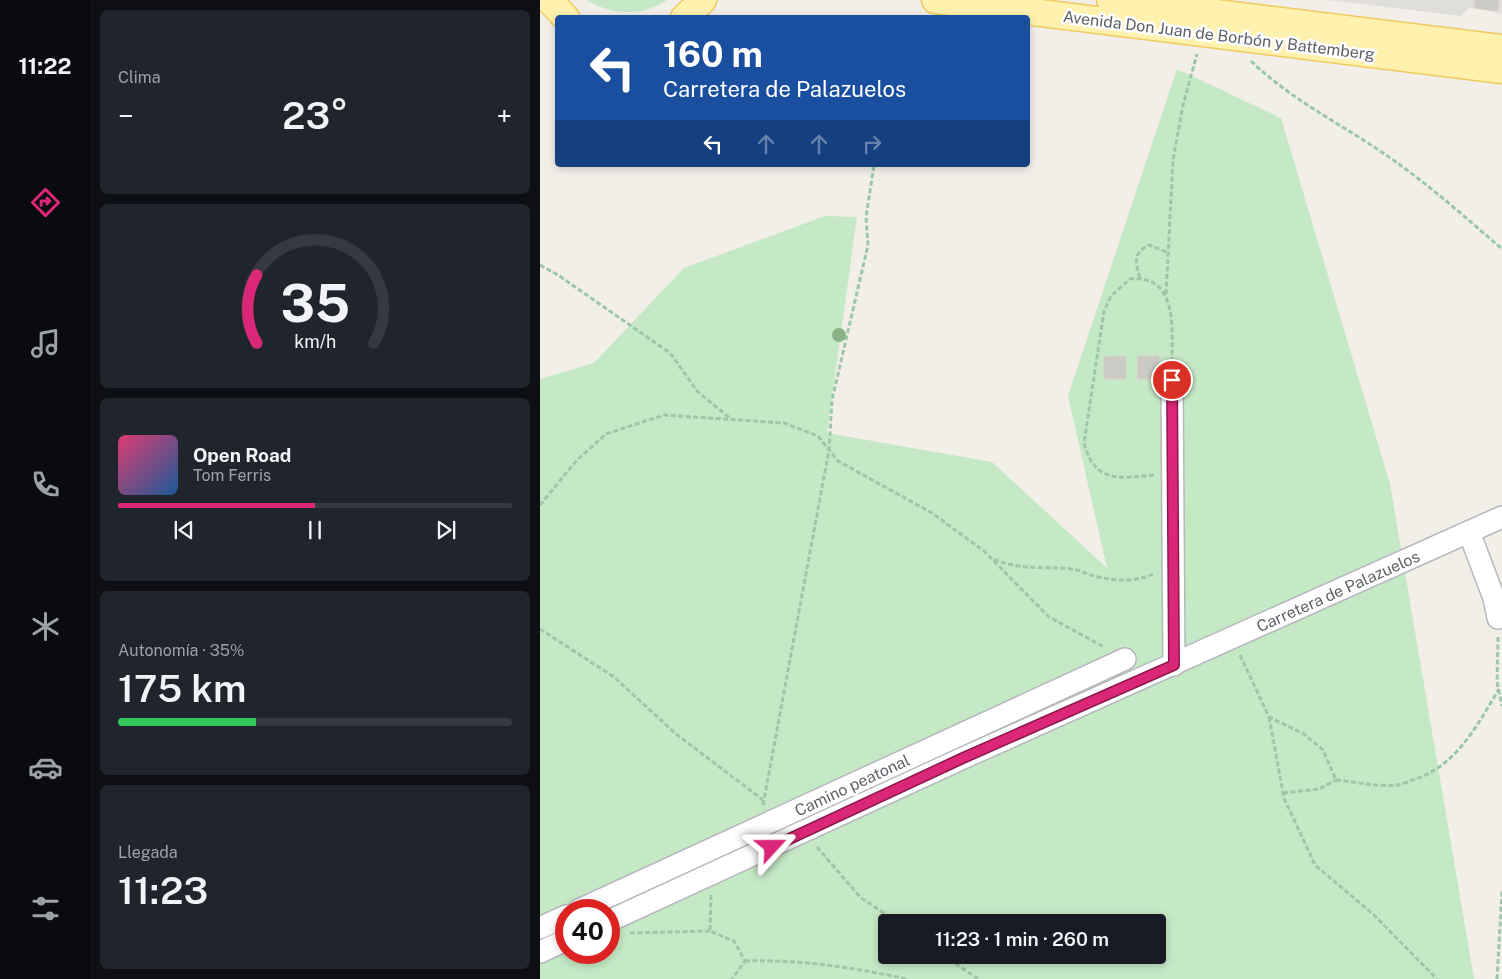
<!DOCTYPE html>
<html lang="es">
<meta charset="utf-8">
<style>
body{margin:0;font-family:"Public Sans",sans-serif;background:#20242c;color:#f1f3f6;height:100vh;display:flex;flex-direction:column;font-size:19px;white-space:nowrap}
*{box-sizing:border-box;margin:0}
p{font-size:16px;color:#9ea1a6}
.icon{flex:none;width:28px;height:28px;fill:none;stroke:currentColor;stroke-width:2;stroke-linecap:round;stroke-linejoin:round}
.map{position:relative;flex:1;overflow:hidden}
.details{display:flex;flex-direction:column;gap:10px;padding:10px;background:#0d0f14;width:450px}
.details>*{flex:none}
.guide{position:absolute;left:15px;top:15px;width:475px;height:152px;border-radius:5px;box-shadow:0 2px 8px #0003;background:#1a4fa0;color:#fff;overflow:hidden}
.speed{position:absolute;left:15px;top:899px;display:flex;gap:10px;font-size:25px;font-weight:700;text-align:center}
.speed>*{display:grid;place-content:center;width:65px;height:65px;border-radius:50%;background:#171b24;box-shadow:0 2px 8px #0003;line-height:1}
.speed .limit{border:8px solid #d22;background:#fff;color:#111}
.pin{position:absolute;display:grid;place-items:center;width:42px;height:42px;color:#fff;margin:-21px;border:2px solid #fff;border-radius:50%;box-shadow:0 1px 5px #0007}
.me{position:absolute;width:55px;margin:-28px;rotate:66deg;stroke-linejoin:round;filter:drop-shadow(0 0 4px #0008)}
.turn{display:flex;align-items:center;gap:18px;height:105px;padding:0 25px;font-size:22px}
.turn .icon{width:65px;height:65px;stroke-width:2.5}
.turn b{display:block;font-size:35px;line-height:42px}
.lanes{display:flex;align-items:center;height:48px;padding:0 25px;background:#0003;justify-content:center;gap:25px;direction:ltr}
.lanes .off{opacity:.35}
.big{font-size:38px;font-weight:600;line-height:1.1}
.details .widget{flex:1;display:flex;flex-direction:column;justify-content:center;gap:8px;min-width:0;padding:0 18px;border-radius:8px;background:#20242c}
.details .dial{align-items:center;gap:0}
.dial svg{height:130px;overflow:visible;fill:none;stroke:#363941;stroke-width:7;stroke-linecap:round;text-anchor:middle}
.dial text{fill:#f1f3f6;stroke:none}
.song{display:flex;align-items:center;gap:15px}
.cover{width:60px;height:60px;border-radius:8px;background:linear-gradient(135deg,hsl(340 70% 55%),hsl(210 70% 35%))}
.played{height:5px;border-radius:2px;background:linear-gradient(90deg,#db2777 50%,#363941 50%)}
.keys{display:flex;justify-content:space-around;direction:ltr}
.heat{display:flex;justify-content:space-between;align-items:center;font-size:28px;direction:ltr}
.charge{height:8px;border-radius:4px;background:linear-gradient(90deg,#34c759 35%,#363941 0)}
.trip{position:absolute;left:338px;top:914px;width:288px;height:50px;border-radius:5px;background:#171b24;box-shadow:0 2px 8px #0003;font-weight:600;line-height:50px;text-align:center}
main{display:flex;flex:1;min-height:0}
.menu{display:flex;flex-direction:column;width:90px;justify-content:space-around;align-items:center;background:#090b0e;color:#9ea1a6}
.menu .icon{width:35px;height:35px}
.menu .selected{color:#db2777}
.menu b{font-size:22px;color:#f1f3f6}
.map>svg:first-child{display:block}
</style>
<main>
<nav class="menu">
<b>11:22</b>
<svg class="icon selected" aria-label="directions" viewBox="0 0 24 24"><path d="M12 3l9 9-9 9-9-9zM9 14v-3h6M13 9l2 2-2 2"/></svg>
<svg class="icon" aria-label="music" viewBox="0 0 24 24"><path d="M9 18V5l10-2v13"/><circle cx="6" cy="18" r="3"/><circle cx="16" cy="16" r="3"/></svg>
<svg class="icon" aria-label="phone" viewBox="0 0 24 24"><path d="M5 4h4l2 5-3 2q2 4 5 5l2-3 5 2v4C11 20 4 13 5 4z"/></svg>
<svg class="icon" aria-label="climate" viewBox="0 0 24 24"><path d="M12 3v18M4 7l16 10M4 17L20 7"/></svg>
<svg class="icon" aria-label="car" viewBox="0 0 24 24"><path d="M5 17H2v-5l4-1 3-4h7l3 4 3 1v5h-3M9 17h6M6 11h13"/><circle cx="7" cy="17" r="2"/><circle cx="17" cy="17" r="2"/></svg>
<svg class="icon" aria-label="filters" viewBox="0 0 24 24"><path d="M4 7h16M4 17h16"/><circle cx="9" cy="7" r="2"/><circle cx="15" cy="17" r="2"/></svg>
</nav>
<section class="details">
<div class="widget"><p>Clima</p>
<div class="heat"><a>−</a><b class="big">23°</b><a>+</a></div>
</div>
<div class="widget dial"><svg viewBox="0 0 100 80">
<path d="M14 69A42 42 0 1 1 86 69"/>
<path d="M14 69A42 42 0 0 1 14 27" stroke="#db2777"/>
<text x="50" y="56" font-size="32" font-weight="700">35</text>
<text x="50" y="72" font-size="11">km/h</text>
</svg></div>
<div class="widget">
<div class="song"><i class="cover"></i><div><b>Open Road</b><p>Tom Ferris</p></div></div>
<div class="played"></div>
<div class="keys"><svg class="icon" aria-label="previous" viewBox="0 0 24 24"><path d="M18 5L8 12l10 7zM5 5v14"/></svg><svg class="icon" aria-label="pause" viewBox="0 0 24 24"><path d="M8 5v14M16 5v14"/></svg><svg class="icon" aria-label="next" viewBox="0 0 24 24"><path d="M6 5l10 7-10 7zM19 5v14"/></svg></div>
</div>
<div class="widget"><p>Autonomía · 35%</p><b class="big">175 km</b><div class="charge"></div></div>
<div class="widget"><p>Llegada</p><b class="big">11:23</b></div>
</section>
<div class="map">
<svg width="962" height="979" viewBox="0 0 962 979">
<rect width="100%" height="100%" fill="#f1efe8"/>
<polygon fill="#e0deda" points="788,0 962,0 962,14 930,7 920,16"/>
<g fill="#c5e8c5" fill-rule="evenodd">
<path d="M47 0H127C102 17 71 15 47 0Z"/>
<path d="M637 69 741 118 850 484 934 979H0V379L54 363 144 268 285 216 317 217 287 433 452 462 567 568 528 396ZM26 910H69V952H26ZM346 922H616V955H346Z"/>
</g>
<g fill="#cccac5" stroke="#d6d1c6">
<polygon points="935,0 959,0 957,11 934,8"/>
<polygon points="586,356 586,379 564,379 564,357"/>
<polygon points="598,356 619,356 619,379 597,379"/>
</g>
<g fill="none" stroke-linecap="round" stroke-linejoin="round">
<defs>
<g id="minor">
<polyline points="632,381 634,665"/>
<polyline points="929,532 954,598 958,618"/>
<polyline points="39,910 585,659"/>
<polyline points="69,921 423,758 962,517"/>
<polyline points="0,928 26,916"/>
<polyline points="0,952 26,940"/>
</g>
<g id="major">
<polyline points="9,0 26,18"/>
<polyline points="395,0 962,70"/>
<polyline points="570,0 962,48"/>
<polyline points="144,18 163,0"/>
</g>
</defs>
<use href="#minor" stroke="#b5b8bc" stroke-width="24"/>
<use href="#major" stroke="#f2c960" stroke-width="29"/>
<g stroke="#9cc7a9" stroke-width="3" stroke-dasharray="5 2.5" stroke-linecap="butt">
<path d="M711 61C750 99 801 124 846 155 887 183 925 217 962 249"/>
<polyline points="0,265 18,275 130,353 158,392 191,419"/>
<path d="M600 278C595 262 593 253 609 245L629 253"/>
<polyline points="626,294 633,160 643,105 657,54"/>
<path d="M614 475C579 478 555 484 544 443L564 311 571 296 590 279C638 274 632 329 632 363"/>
<polyline points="0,505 37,460 66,434 124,415 244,423 278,436 298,461 392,513 444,551 509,617 564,647"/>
<path d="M454 559C480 571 505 566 533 569 539 570 545 573 551 575 571 581 596 583 615 573"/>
<polyline points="0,629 74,677 136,734 223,800"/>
<polyline points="958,637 957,682 962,706"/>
<path d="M700 655 729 717 764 734 783 750 796 780C816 782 837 787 857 785 863 784 870 781 876 779 918 764 937 725 959 689"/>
<polyline points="729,717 744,798 775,865 834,915 897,979"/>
<polyline points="743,793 779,789 796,780"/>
<polyline points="223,805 289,450 292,400 328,245 326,217 334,165"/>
<polyline points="277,847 320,897 357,922"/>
<polyline points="171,895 170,931 194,941 205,961 192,979"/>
<polyline points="90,933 170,931"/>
<polyline points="403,955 438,979"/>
<path d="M205 961C260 959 314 968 368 979"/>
<polyline points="957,979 962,891"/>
</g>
<use href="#minor" stroke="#fff" stroke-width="21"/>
<use href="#major" stroke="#fff2af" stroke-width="26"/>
</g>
<circle fill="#89b387" cx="299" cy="335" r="7"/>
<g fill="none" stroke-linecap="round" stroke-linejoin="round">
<defs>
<polyline id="route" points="232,847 423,758 634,665 632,380"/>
</defs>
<use href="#route" stroke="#8e194d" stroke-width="12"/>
<use href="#route" stroke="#db2777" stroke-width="9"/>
</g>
<g text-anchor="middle" stroke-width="5" stroke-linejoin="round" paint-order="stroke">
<g font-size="16" fill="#5f6368" stroke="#fff">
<text transform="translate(679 35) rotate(7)" y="6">Avenida Don Juan de Borbón y Battemberg</text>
<text transform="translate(798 591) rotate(-24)" y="6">Carretera de Palazuelos</text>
<text transform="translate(312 785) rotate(-25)" y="6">Camino peatonal</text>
</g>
</g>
</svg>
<div class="speed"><div class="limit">40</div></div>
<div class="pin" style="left:632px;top:380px;background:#d93025"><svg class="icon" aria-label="arrive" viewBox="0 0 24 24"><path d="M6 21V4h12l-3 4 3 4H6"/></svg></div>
<svg class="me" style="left:232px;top:847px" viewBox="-20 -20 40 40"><path d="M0-17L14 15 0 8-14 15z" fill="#db2777" stroke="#fff" stroke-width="4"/></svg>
<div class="trip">11:23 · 1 min · 260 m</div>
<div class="guide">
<div class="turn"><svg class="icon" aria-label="left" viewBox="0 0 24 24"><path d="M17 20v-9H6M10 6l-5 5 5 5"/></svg><div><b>160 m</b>Carretera de Palazuelos</div></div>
<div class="lanes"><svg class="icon" aria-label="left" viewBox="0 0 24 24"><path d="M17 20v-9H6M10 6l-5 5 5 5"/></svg><svg class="icon off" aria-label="ahead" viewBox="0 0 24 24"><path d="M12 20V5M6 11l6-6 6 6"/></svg><svg class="icon off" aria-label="ahead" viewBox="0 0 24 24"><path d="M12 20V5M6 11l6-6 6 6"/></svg><svg class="icon off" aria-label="right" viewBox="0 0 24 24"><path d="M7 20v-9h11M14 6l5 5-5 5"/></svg></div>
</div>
</div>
</main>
